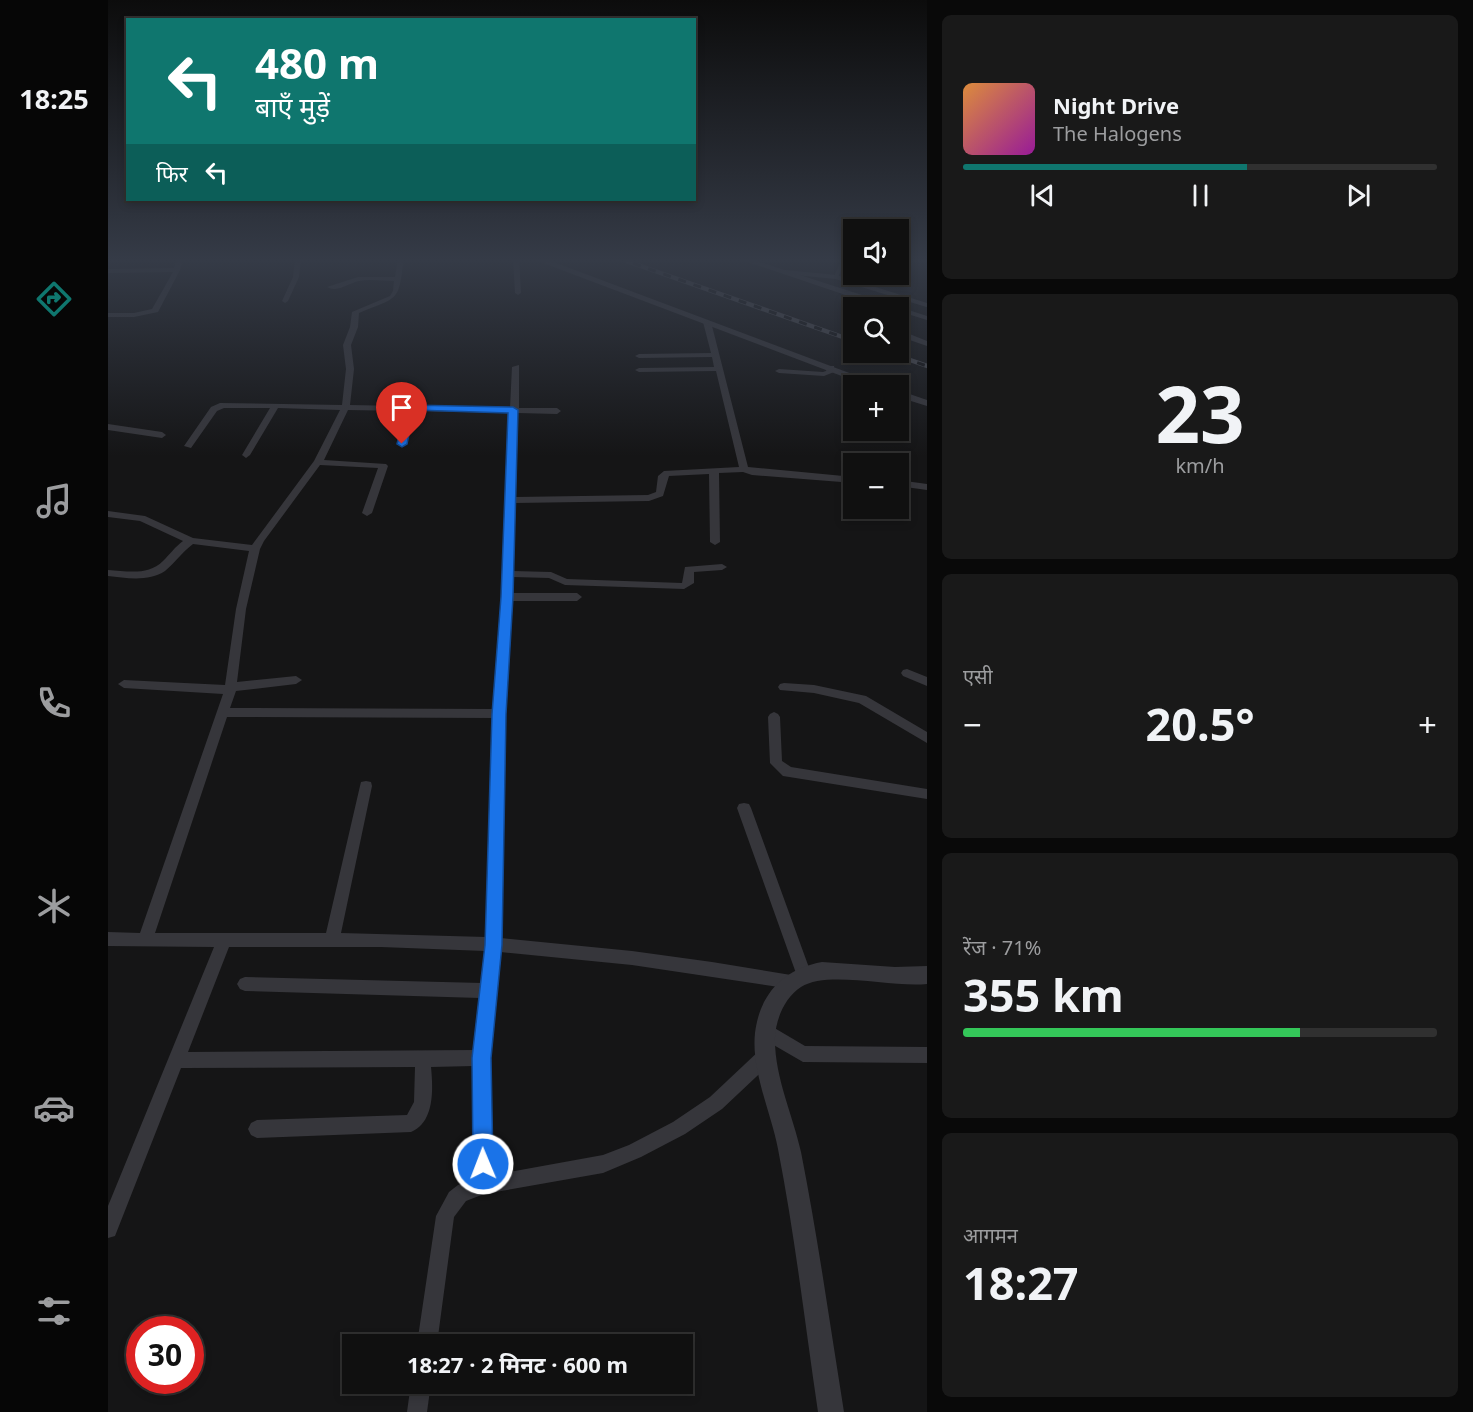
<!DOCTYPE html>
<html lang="hi">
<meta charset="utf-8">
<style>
body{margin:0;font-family:"Noto Sans","Noto Sans Devanagari",sans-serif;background:#191919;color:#f1f3f6;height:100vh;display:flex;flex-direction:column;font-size:22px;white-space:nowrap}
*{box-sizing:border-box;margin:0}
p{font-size:20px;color:#9c9d9f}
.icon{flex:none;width:33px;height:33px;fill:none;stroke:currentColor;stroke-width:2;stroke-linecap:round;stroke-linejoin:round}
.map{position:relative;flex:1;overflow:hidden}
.drawer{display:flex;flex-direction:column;gap:15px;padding:15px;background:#090909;width:546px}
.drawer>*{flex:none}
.top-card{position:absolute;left:18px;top:18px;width:570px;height:183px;border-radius:0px;box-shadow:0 3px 9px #0003,0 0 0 2px #303030;background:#0f766e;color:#fff;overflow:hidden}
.controls{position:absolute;left:735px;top:219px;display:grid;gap:12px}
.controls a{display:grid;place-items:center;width:66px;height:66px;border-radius:0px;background:#101010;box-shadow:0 3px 9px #0003,0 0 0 2px #303030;font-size:30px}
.speed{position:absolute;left:18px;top:1316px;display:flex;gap:12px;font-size:30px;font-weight:700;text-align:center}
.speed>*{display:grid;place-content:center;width:78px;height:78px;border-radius:50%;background:#101010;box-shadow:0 3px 9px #0003,0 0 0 2px #303030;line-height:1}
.speed .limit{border:9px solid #d22;background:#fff;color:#111}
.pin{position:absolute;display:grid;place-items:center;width:51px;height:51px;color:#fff;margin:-62px -26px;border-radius:50% 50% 50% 0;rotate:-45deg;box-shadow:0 0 6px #0007}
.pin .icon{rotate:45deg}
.me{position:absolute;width:66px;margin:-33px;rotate:359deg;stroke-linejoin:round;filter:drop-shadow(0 0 4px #0008)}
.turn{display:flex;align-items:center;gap:21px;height:126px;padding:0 30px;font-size:27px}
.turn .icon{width:78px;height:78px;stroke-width:2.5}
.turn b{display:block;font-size:42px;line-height:51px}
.then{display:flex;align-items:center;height:57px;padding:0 30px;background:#0003;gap:12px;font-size:22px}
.big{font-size:45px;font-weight:700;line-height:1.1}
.drawer .widget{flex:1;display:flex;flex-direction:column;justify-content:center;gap:9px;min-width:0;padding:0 21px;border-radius:9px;background:#191919}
.drawer .dial{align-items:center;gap:0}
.dial b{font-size:78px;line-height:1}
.song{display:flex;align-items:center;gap:18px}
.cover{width:72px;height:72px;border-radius:9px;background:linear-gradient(135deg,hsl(30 70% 55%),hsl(300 70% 35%))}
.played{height:6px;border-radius:3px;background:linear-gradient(90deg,#0f766e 60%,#303030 60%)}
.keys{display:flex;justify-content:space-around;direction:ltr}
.heat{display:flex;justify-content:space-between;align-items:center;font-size:33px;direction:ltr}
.charge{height:9px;border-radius:4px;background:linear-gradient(90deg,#34c759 71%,#303030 0)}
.trip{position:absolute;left:234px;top:1334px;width:351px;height:60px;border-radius:0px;background:#101010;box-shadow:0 3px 9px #0003,0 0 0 2px #303030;font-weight:700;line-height:60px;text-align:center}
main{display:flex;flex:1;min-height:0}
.dock{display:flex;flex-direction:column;width:108px;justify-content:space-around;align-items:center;background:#060606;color:#9c9d9f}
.dock .icon{width:42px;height:42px}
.dock .selected{color:#0f766e}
.dock b{font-size:27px;color:#f1f3f6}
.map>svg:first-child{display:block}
</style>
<main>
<nav class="dock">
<b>18:25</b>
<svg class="icon selected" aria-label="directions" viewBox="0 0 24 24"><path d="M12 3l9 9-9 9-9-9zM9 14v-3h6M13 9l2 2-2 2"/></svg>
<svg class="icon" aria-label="music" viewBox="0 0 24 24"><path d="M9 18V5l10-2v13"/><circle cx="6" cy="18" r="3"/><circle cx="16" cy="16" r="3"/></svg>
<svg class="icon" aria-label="phone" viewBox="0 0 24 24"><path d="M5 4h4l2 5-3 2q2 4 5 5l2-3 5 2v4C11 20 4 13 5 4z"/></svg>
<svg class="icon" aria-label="climate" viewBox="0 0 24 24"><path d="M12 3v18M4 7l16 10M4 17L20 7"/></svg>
<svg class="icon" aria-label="car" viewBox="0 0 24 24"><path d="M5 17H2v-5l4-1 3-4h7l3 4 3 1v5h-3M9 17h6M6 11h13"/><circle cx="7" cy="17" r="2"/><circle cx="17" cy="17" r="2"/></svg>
<svg class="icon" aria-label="filters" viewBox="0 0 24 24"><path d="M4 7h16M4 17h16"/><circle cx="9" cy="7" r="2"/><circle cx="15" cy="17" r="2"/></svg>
</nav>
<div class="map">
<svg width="819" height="1412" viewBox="0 0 819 1412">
<rect width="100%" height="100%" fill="#151516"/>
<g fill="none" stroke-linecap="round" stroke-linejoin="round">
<g stroke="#36363b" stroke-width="4">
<polyline points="677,272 728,277 819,305"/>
<polyline points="728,277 734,263 733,258"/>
</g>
<g fill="#36363b" fill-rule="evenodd">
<polygon points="69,258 75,258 72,270 50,312 26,317 0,317 0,313 26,313 44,309 65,272 0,273 0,269 66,268"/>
<polygon points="187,258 193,258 191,277 180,301 177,303 174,301 185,277"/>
<path d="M290 258H296C290 303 292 296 251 313L250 327 243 345 246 369 242 405 402 408 404 367 411 365V408H449L453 411 449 414 410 413 408 497 540 495 548 492 550 476 556 471 631 467 608 371 531 372 527 370 531 368 606 367 604 357 531 358 527 356 531 354 603 353 595 322 599 320 603 322 640 467 746 477V483L644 475 635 472 611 473 612 542 607 545 602 542 601 474 561 476 555 496 541 501 407 503 405 571 443 572 459 579 574 583 577 567 614 564 619 567 614 570 586 572V583L576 589 457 585 441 578 405 577 404 593H469L474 597 469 601H404L397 714 393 938 524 951 604 962 689 976 629 808 631 804 636 803 641 804 643 808 704 976 701 981 696 983 692 982 689 987 684 989 524 965 392 952 382 1058 385 1175 495 1155 521 1145 565 1122 602 1097 653 1049 659 1047 665 1049 667 1055 665 1061 614 1109 577 1134 533 1157 495 1173 376 1194 358 1201 346 1217 329 1344H309L328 1216 341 1192 350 1185 367 1179 366 1066 323 1067C325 1088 327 1122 303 1132L149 1138 143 1135 140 1129 143 1123 149 1120 299 1115 306 1102 307 1067 73 1068 7 1236 0 1238V1206L106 947 0 946V932L32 933 115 694 16 688 10 684 16 680 117 685 128 609 141 551 85 544C74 552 67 563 57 571 41 582 18 578 0 576V570C19 571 40 576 55 561 62 554 67 547 75 541L32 521 0 517V511L37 516 85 538 144 545 206 461 232 410 170 408 142 455 138 458 134 455 162 408H116L109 411 83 448 76 446 103 407 112 403 234 405 238 369 235 345 242 327 244 312 282 296 285 291 286 281C275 281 262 279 251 281 240 283 230 293 219 287L250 277H287ZM240 410 297 411 290 444 294 447 298 444 305 411 402 413 394 597 385 709 122 708 128 691 188 684 194 680 188 676 129 682 138 609 152 549 156 541 212 465 270 468 254 513 259 516 264 513 280 466 278 464 216 460ZM119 717 385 718 378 937 233 933 264 786 263 782 258 781 253 782 252 786 218 933H47ZM121 947H273L377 951 374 983 137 977 132 979 129 984 132 989 137 991 372 998 367 1050 80 1052Z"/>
<polygon points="405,258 411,258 413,293 410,295 407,293"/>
<polygon points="628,258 639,258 819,316 819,320 790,311 790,308 776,308"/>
<polygon points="790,326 799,333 819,341 819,346 793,337 790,333"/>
<polygon points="720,366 726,366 726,372 716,376 671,373 667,371 671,369 715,372 718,371"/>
<polygon points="0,424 54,432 58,435 54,438 0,430"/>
<polygon points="790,480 819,484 819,490 790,486"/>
<polygon points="799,669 819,677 819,686 795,676 793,673 795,670"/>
<polygon points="676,683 706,685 758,696 819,732 819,743 751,703 706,693 672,690 670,687 672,684"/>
<polygon points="666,712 670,714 672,717 674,761 683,767 819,789 819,799 675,776 662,763 660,717 662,714"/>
<polygon points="658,1023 697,1046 819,1047 819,1063 695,1062 652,1037 650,1031 652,1025"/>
<polygon points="303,1383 323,1383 319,1412 299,1412"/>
</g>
<g fill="#36363b" fill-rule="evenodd">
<polygon points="422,258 435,258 776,386 760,386"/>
<polygon points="790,390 819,400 819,406 790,397"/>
<path d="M714 962 787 967 819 966V984C785 988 720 970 693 987 677 997 668 1019 667 1037 666 1076 685 1115 693 1152 710 1238 722 1325 736 1412H710C697 1324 687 1236 670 1149 663 1112 643 1071 647 1033 652 993 676 969 714 962Z"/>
</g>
<defs>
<g id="rail">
<polyline points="510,258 746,341"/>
<polyline points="779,352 819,366"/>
</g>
</defs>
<use href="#rail" stroke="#494a50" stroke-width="4.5"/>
<use href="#rail" stroke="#101011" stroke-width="3" stroke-dasharray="8" stroke-linecap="butt"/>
</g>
<linearGradient id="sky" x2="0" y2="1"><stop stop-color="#0c0c0c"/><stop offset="0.57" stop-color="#353b47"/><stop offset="1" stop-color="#353b47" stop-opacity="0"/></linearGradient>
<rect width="819" height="456" fill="url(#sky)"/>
<polygon fill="#1a73e8" stroke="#114b97" stroke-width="1.5" points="299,405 405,407 410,410 405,597 398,714 394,945 383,1058 385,1164 382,1171 375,1174 368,1171 365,1164 364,1058 377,945 384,714 393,597 400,413 306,410 299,444 294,447 289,444"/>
</svg>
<div class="controls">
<a><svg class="icon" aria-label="sound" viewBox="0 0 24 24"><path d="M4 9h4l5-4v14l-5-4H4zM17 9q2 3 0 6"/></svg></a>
<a><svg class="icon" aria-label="search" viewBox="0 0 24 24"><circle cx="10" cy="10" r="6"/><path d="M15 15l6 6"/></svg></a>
<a>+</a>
<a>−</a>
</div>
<div class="speed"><div class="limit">30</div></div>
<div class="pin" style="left:294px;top:444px;background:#d93025"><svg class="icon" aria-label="arrive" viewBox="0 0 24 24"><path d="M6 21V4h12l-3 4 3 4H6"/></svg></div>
<svg class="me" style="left:375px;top:1164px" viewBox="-20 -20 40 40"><circle r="17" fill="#1a73e8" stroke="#fff" stroke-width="3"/><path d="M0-11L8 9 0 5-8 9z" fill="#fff"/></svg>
<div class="trip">18:27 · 2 मिनट · 600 m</div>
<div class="top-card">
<div class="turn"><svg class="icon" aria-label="left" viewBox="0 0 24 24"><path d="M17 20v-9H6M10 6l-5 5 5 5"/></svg><div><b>480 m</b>बाएँ मुड़ें</div></div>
<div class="then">फिर<svg class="icon" aria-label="left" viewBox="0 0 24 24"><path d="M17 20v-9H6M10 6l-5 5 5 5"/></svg></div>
</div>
</div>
<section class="drawer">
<div class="widget">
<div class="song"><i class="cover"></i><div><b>Night Drive</b><p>The Halogens</p></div></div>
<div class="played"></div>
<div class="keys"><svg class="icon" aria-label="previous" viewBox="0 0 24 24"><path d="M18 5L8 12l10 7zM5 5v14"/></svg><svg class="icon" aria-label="pause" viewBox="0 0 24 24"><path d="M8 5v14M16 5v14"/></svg><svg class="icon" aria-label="next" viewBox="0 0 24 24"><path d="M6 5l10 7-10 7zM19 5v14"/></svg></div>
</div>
<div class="widget dial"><b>23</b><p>km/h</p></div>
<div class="widget"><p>एसी</p>
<div class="heat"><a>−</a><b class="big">20.5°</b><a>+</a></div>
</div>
<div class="widget"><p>रेंज · 71%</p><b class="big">355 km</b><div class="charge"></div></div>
<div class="widget"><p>आगमन</p><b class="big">18:27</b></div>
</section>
</main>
